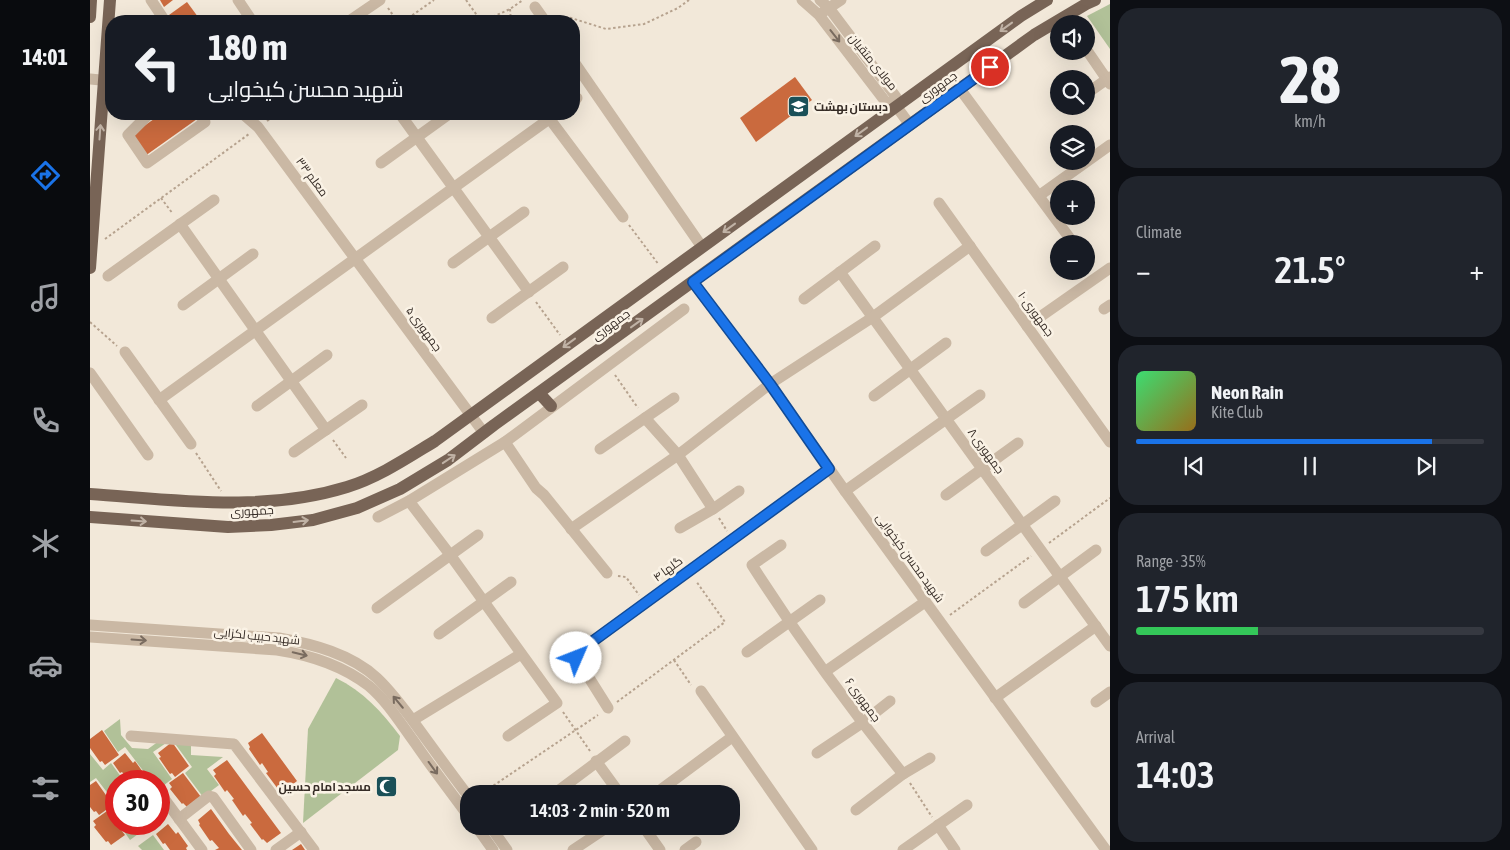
<!DOCTYPE html>
<meta charset="utf-8">
<style>
body{margin:0;font-family:"Asap Condensed",Cairo,sans-serif;background:#20242c;color:#f1f3f6;height:100vh;display:flex;flex-direction:column;font-size:19px;white-space:nowrap}
*{box-sizing:border-box;margin:0}
p{font-size:16px;color:#9ea1a6}
.icon{flex:none;width:28px;height:28px;fill:none;stroke:currentColor;stroke-width:2;stroke-linecap:round;stroke-linejoin:round}
.map{position:relative;flex:1;overflow:hidden}
.details{display:flex;flex-direction:column;gap:8px;padding:8px;background:#0d0f14;width:400px}
.details>*{flex:none}
.banner{position:absolute;left:15px;top:15px;width:475px;height:105px;border-radius:20px;box-shadow:0 5px 20px #0002;background:#171b24;color:#f1f3f6;overflow:hidden}
.fabs{position:absolute;left:960px;top:15px;display:grid;gap:10px}
.fabs a{display:grid;place-items:center;width:45px;height:45px;border-radius:50%;background:#171b24;box-shadow:0 5px 20px #0002;font-size:25px}
.speed{position:absolute;left:15px;top:770px;display:flex;gap:10px;font-size:25px;font-weight:700;text-align:center}
.speed>*{display:grid;place-content:center;width:65px;height:65px;border-radius:50%;background:#171b24;box-shadow:0 5px 20px #0002;line-height:1}
.speed .limit{border:8px solid #d22;background:#fff;color:#111}
.pin{position:absolute;display:grid;place-items:center;width:42px;height:42px;color:#fff;margin:-21px;border:2px solid #fff;border-radius:50%;box-shadow:0 1px 5px #0007}
.me{position:absolute;width:55px;margin:-28px;rotate:46deg;stroke-linejoin:round;filter:drop-shadow(0 0 4px #0008)}
.turn{display:flex;align-items:center;gap:18px;height:105px;padding:0 20px;font-size:22px}
.turn .icon{width:65px;height:65px;stroke-width:2.5}
.turn b{display:block;font-size:35px;line-height:42px}
.big{font-size:38px;font-weight:600;line-height:1.1}
.details .card{flex:1;display:flex;flex-direction:column;justify-content:center;gap:8px;min-width:0;padding:0 18px;border-radius:20px;background:#20242c}
.details .dial{align-items:center;gap:0}
.dial b{font-size:65px;line-height:1}
.song{display:flex;align-items:center;gap:15px}
.cover{width:60px;height:60px;border-radius:8px;background:linear-gradient(135deg,hsl(140 70% 55%),hsl(40 70% 35%))}
.played{height:5px;border-radius:2px;background:linear-gradient(90deg,#1a73e8 85%,#363941 85%)}
.keys{display:flex;justify-content:space-around;direction:ltr}
.heat{display:flex;justify-content:space-between;align-items:center;font-size:28px;direction:ltr}
.charge{height:8px;border-radius:4px;background:linear-gradient(90deg,#34c759 35%,#363941 0)}
.trip{position:absolute;left:370px;top:785px;width:280px;height:50px;border-radius:20px;background:#171b24;box-shadow:0 5px 20px #0002;font-weight:600;line-height:50px;text-align:center}
main{display:flex;flex:1;min-height:0}
.menu{display:flex;flex-direction:column;width:90px;justify-content:space-around;align-items:center;background:#090b0e;color:#9ea1a6}
.menu .icon{width:35px;height:35px}
.menu .active{color:#1a73e8}
.menu b{font-size:22px;color:#f1f3f6}
.map>svg:first-child{display:block}
</style>
<main>
<nav class="menu">
<b>14:01</b>
<svg class="icon active" aria-label="directions" viewBox="0 0 24 24"><path d="M12 3l9 9-9 9-9-9zM9 14v-3h6M13 9l2 2-2 2"/></svg>
<svg class="icon" aria-label="music" viewBox="0 0 24 24"><path d="M9 18V5l10-2v13"/><circle cx="6" cy="18" r="3"/><circle cx="16" cy="16" r="3"/></svg>
<svg class="icon" aria-label="phone" viewBox="0 0 24 24"><path d="M5 4h4l2 5-3 2q2 4 5 5l2-3 5 2v4C11 20 4 13 5 4z"/></svg>
<svg class="icon" aria-label="climate" viewBox="0 0 24 24"><path d="M12 3v18M4 7l16 10M4 17L20 7"/></svg>
<svg class="icon" aria-label="car" viewBox="0 0 24 24"><path d="M5 17H2v-5l4-1 3-4h7l3 4 3 1v5h-3M9 17h6M6 11h13"/><circle cx="7" cy="17" r="2"/><circle cx="17" cy="17" r="2"/></svg>
<svg class="icon" aria-label="filters" viewBox="0 0 24 24"><path d="M4 7h16M4 17h16"/><circle cx="9" cy="7" r="2"/><circle cx="15" cy="17" r="2"/></svg>
</nav>
<div class="map">
<svg width="1020" height="850" viewBox="0 0 1020 850">
<rect width="100%" height="100%" fill="#f2e8d9"/>
<g fill="#b1c198">
<polygon points="1020,4 1020,49 997,16"/>
<path d="M246 678C273 691 292 712 310 736L308 750 213 823 218 729Z"/>
<polygon points="30,719 31,735 42,748 58,749 69,741 79,741 63,752 82,779 69,789 69,781 61,781 35,747 28,752 14,731"/>
<polygon points="83,741 101,743 101,755 133,757 117,769 129,785 113,797 95,773 102,767"/>
<polygon points="0,754 13,770 21,763 34,781 26,781 26,820 19,810 26,804 6,778 0,782"/>
<polygon points="29,824 52,824 55,829 40,840"/>
<polygon points="63,835 74,850 52,850 48,846"/>
</g>
<g fill="#ca6a3e">
<polygon points="70,0 83,0 74,7"/>
<polygon points="97,2 111,21 84,21 79,15"/>
<polygon points="705,77 722,100 666,142 650,118"/>
<polygon points="71,114 103,114 107,119 55,156 40,136"/>
<polygon points="12,730 29,755 15,765 12,761 10,762 0,748 0,739"/>
<polygon points="172,733 207,781 193,792 190,788 188,789 176,773 178,772 172,763 170,765 159,749 160,747 158,743"/>
<polygon points="82,742 99,766 85,777 82,773 80,774 69,758 71,757 68,753"/>
<polygon points="35,753 43,763 45,761 55,775 53,777 56,781 39,781 32,772 30,773 23,763"/>
<polygon points="137,760 191,833 177,843 173,839 172,840 160,824 162,823 155,814 153,816 142,800 144,799 137,790 135,792 124,776 126,774 123,770"/>
<polygon points="93,773 111,797 97,807 93,803 92,804 80,789 82,787 79,783"/>
<polygon points="6,781 23,805 9,815 6,811 4,812 0,807 0,785"/>
<polygon points="69,809 74,816 69,820"/>
<polygon points="121,809 139,834 152,850 125,850 129,848 122,840 120,841 109,825 110,824 108,820"/>
<polygon points="17,811 35,835 21,845 18,841 16,842 4,827 6,825 3,821"/>
<polygon points="78,824 86,834 88,832 98,846 96,848 97,850 80,850 75,843 73,844 66,834"/>
<polygon points="211,844 215,850 202,850"/>
</g>
<g fill="none" stroke-linecap="round" stroke-linejoin="round">
<g stroke="#b6a28e" stroke-width="2" stroke-dasharray="2.5 2.5" stroke-linecap="butt">
<polyline points="376,0 391,21"/>
<polyline points="298,8 307,21"/>
<polyline points="420,9 421,21"/>
<polyline points="465,16 481,18 516,29 554,24 588,8 599,0"/>
<polyline points="314,21 344,0"/>
<polyline points="394,21 420,9 433,0"/>
<polyline points="177,121 187,114"/>
<polyline points="71,198 83,214"/>
<polyline points="539,225 569,265"/>
<polyline points="15,239 159,134"/>
<polyline points="446,302 470,335"/>
<polyline points="0,322 27,346"/>
<polyline points="525,375 548,408"/>
<polyline points="243,440 256,458"/>
<polyline points="106,453 131,491"/>
<polyline points="629,518 637,531"/>
<polyline points="959,543 1020,498"/>
<polyline points="528,576 536,577 549,595"/>
<polyline points="860,615 941,556"/>
<polyline points="584,660 601,685"/>
<polyline points="527,702 635,622 606,581"/>
<polyline points="473,712 500,751"/>
<polyline points="820,783 842,817"/>
<polyline points="391,794 508,715"/>
</g>
<g stroke="#cab8a4" stroke-width="11">
<polyline points="61,0 75,21"/>
<polyline points="148,0 162,21"/>
<polyline points="712,0 729,15 795,101 806,106 820,125"/>
<polyline points="730,0 739,8 806,97 806,106"/>
<polyline points="445,7 455,21"/>
<polyline points="733,12 751,0"/>
<polyline points="259,21 290,0"/>
<polyline points="996,49 1020,84"/>
<polyline points="484,62 612,247"/>
<polyline points="0,79 21,81"/>
<polyline points="870,89 984,244"/>
<polyline points="996,94 1020,77"/>
<polyline points="484,101 487,98"/>
<polyline points="980,107 980,106"/>
<polyline points="59,114 38,135 57,163 115,122 109,114"/>
<polyline points="153,114 168,127 394,433"/>
<polyline points="310,114 439,292"/>
<polyline points="456,114 533,217"/>
<polyline points="291,163 359,114"/>
<polyline points="950,195 1020,145"/>
<polyline points="849,203 1020,442"/>
<polyline points="90,224 236,430"/>
<polyline points="363,263 434,212"/>
<polyline points="750,272 1020,646"/>
<polyline points="18,276 124,200"/>
<polyline points="603,282 680,384 755,491 1016,850"/>
<polyline points="714,299 785,246"/>
<polyline points="93,305 163,254"/>
<polyline points="1014,309 1020,305"/>
<polyline points="402,318 473,267"/>
<polyline points="937,326 1020,268"/>
<polyline points="35,352 101,444"/>
<polyline points="0,373 58,455"/>
<polyline points="784,396 856,343"/>
<polyline points="69,400 466,114"/>
<polyline points="167,406 237,355"/>
<polyline points="555,418 588,455 623,509"/>
<polyline points="415,442 446,488 454,495 517,573"/>
<polyline points="510,449 584,398"/>
<polyline points="204,452 272,405"/>
<polyline points="755,491 890,395"/>
<polyline points="856,495 928,443"/>
<polyline points="319,501 361,556 467,703 418,736"/>
<polyline points="288,517 319,501 415,442 594,309"/>
<polyline points="590,528 623,509 649,491"/>
<polyline points="481,529 588,455 680,384 783,317 880,246"/>
<path d="M691 545 662 565C708 637 759 707 813 774"/>
<polyline points="896,551 965,501"/>
<polyline points="934,603 1006,550"/>
<polyline points="287,608 388,535"/>
<path d="M0 625 189 638C223 644 261 654 287 678 304 694 318 714 331 732 347 754 363 776 379 797"/>
<polyline points="349,634 421,582"/>
<path d="M0 637 187 650C220 655 252 665 279 686 297 701 311 724 325 743 342 768 361 792 379 817"/>
<polyline points="657,652 730,600"/>
<polyline points="736,671 835,602"/>
<polyline points="611,691 722,850"/>
<polyline points="905,698 1006,626"/>
<polyline points="1006,702 1020,692"/>
<polyline points="518,708 486,657 488,652 739,469"/>
<polyline points="323,720 431,654"/>
<polyline points="41,736 144,744 224,850"/>
<polyline points="727,753 772,723 800,701"/>
<polyline points="506,761 530,794"/>
<polyline points="70,793 112,850"/>
<polyline points="464,794 535,741"/>
<polyline points="565,794 642,737"/>
<polyline points="766,810 813,774 840,758"/>
<polyline points="89,819 116,798 119,796 123,797 161,850"/>
<polyline points="848,825 865,850"/>
<polyline points="386,826 403,850"/>
<polyline points="400,826 417,850"/>
<polyline points="553,826 570,850"/>
<polyline points="186,850 211,832"/>
<polyline points="483,850 519,826"/>
<polyline points="595,850 606,842"/>
<polyline points="813,850 877,805"/>
</g>
<g stroke="#786456" stroke-width="12">
<polyline points="0,17 1,0"/>
<polyline points="0,268 20,0"/>
<polyline points="449,393 461,406"/>
<path d="M0 494C86 500 173 513 257 487 289 477 317 458 345 441L931 16 957 0"/>
<polyline points="0,517 138,527 181,525 223,520 267,508 310,489 358,460 404,425 944,35 996,4 1005,0"/>
</g>
</g>
<defs><path id="oneway-shaft" d="M-6 0H5M1.5-3L5.5 0L1.5 3" fill="none" stroke-width="1.6" stroke-linecap="round" stroke-linejoin="round" transform="scale(1.25)"/></defs>
<g stroke="#c0b2a5">
<use href="#oneway-shaft" transform="translate(916 27) rotate(144)"/>
<use href="#oneway-shaft" transform="translate(10 132) rotate(-86)"/>
<use href="#oneway-shaft" transform="translate(771 132) rotate(144)"/>
<use href="#oneway-shaft" transform="translate(639 228) rotate(144)"/>
<use href="#oneway-shaft" transform="translate(547 323) rotate(-36)"/>
<use href="#oneway-shaft" transform="translate(479 343) rotate(144)"/>
<use href="#oneway-shaft" transform="translate(359 459) rotate(-34)"/>
<use href="#oneway-shaft" transform="translate(49 521) rotate(4)"/>
<use href="#oneway-shaft" transform="translate(211 521) rotate(-7)"/>
</g>
<g stroke="#796b5f">
<use href="#oneway-shaft" transform="translate(745 36) rotate(52)"/>
<use href="#oneway-shaft" transform="translate(49 640) rotate(4)"/>
<use href="#oneway-shaft" transform="translate(210 654) rotate(13)"/>
<use href="#oneway-shaft" transform="translate(308 702) rotate(-130)"/>
<use href="#oneway-shaft" transform="translate(343 768) rotate(54)"/>
</g>
<g fill="none" stroke-linecap="round" stroke-linejoin="round">
<defs>
<polyline id="route" points="486,658 488,652 739,469 680,384 603,282 900,67"/>
</defs>
<use href="#route" stroke="#114b97" stroke-width="12"/>
<use href="#route" stroke="#1a73e8" stroke-width="9"/>
</g>
<defs>
<symbol id="school-square" viewBox="-11 -11 22 22"><rect x="-9" y="-9" width="18" height="18" rx="4" fill="#1a5058" stroke="#faf2e5"/><path d="M0-5L7-2L0 1L-7-2ZM-4 1L0 2.5L4 1V4Q0 6-4 4Z" fill="#fff"/></symbol>
<symbol id="mosque-square" viewBox="-11 -11 22 22"><rect x="-9" y="-9" width="18" height="18" rx="4" fill="#1a5058" stroke="#faf2e5"/><path d="M3.5-4.9A6 6 0 1 0 3.5 4.9A5 5 0 1 1 3.5-4.9Z" fill="#fff"/></symbol>
</defs>
<g fill-rule="evenodd">
<use href="#school-square" x="696" y="94" width="25" height="25"/>
<use href="#mosque-square" x="284" y="774" width="25" height="25"/>
</g>
<g text-anchor="middle" stroke-width="5" stroke-linejoin="round" paint-order="stroke">
<g font-size="12" fill="#362c26" stroke="#faf2e5">
<text transform="translate(783 62) rotate(51)" y="4">مولای متقیان</text>
<text transform="translate(848 87) rotate(-36)" y="4">جمهوری</text>
<text transform="translate(222 177) rotate(54)" y="4">معلم ۳۳</text>
<text transform="translate(946 314) rotate(54)" y="4">جمهوری ۱۰</text>
<text transform="translate(521 325) rotate(-36)" y="4">جمهوری</text>
<text transform="translate(334 329) rotate(54)" y="4">جمهوری ۵</text>
<text transform="translate(896 451) rotate(54)" y="4">جمهوری ۸</text>
<text transform="translate(162 511) rotate(-3)" y="4">جمهوری</text>
<text transform="translate(820 558) rotate(54)" y="4">شهید محسن کیخوایی</text>
<text transform="translate(578 569) rotate(-36)" y="4">گلها ۴</text>
<text transform="translate(167 636) rotate(6)" y="4">شهید حبیب لکزایی</text>
<text transform="translate(773 700) rotate(54)" y="4">جمهوری ۶</text>
</g>
<g font-size="12" font-weight="bold" fill="#362c26" stroke="#faf2e5" text-anchor="start">
<text x="724" y="111">دبستان بهشت</text>
<text x="281" y="791" text-anchor="end">مسجد امام حسین</text>
</g>
</g>
</svg>
<div class="fabs">
<a><svg class="icon" aria-label="sound" viewBox="0 0 24 24"><path d="M4 9h4l5-4v14l-5-4H4zM17 9q2 3 0 6"/></svg></a>
<a><svg class="icon" aria-label="search" viewBox="0 0 24 24"><circle cx="10" cy="10" r="6"/><path d="M15 15l6 6"/></svg></a>
<a><svg class="icon" aria-label="layers" viewBox="0 0 24 24"><path d="M12 4l9 5-9 5-9-5zM3 14l9 5 9-5"/></svg></a>
<a>+</a>
<a>−</a>
</div>
<div class="speed"><div class="limit">30</div></div>
<div class="pin" style="left:900px;top:67px;background:#d93025"><svg class="icon" aria-label="arrive" viewBox="0 0 24 24"><path d="M6 21V4h12l-3 4 3 4H6"/></svg></div>
<svg class="me" style="left:486px;top:658px" viewBox="-20 -20 40 40"><circle r="19" fill="#fff"/><path d="M0-13L10 11 0 6-10 11z" fill="#1a73e8"/></svg>
<div class="trip">14:03 · 2 min · 520 m</div>
<div class="banner">
<div class="turn"><svg class="icon" aria-label="left" viewBox="0 0 24 24"><path d="M17 20v-9H6M10 6l-5 5 5 5"/></svg><div><b>180 m</b>شهید محسن کیخوایی</div></div>
</div>
</div>
<section class="details">
<div class="card dial"><b>28</b><p>km/h</p></div>
<div class="card"><p>Climate</p>
<div class="heat"><a>−</a><b class="big">21.5°</b><a>+</a></div>
</div>
<div class="card">
<div class="song"><i class="cover"></i><div><b>Neon Rain</b><p>Kite Club</p></div></div>
<div class="played"></div>
<div class="keys"><svg class="icon" aria-label="previous" viewBox="0 0 24 24"><path d="M18 5L8 12l10 7zM5 5v14"/></svg><svg class="icon" aria-label="pause" viewBox="0 0 24 24"><path d="M8 5v14M16 5v14"/></svg><svg class="icon" aria-label="next" viewBox="0 0 24 24"><path d="M6 5l10 7-10 7zM19 5v14"/></svg></div>
</div>
<div class="card"><p>Range · 35%</p><b class="big">175 km</b><div class="charge"></div></div>
<div class="card"><p>Arrival</p><b class="big">14:03</b></div>
</section>
</main>
